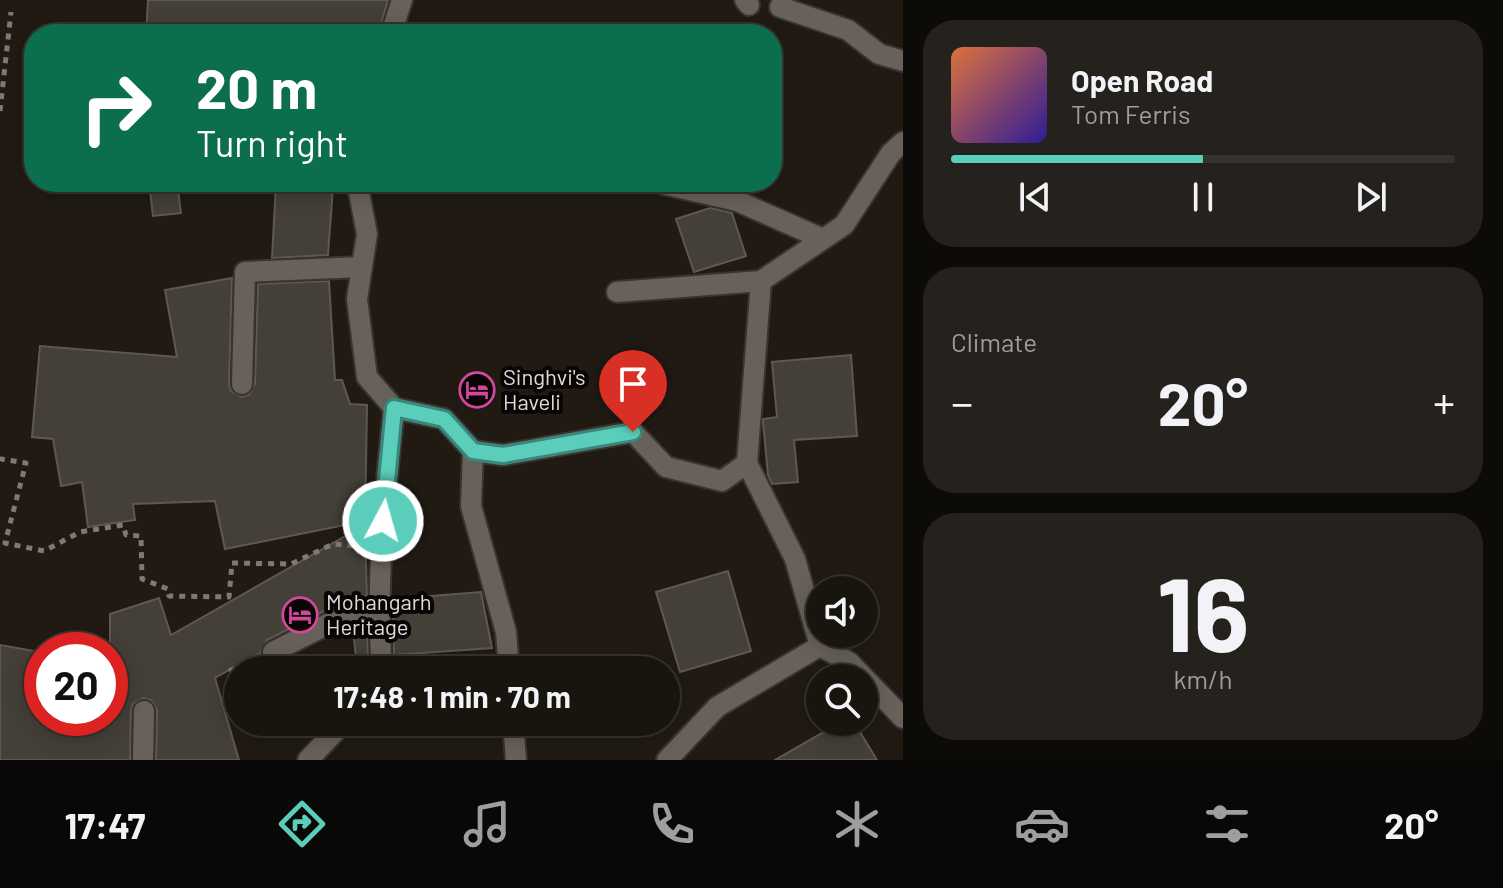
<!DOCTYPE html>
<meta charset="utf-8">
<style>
body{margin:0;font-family:Barlow,sans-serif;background:#25211c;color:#f1f3f6;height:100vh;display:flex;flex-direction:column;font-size:30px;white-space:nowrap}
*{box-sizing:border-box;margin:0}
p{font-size:26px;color:#9f9e9e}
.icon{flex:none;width:44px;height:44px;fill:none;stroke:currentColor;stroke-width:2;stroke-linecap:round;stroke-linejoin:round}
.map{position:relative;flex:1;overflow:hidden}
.panel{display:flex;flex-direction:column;gap:20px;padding:20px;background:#0d0b08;width:600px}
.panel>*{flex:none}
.hud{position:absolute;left:24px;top:24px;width:758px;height:168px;border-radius:32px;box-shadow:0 4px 20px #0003,0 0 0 2px #36332e;background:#0b6e4f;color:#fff;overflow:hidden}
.buttons{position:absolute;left:806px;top:576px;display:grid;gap:16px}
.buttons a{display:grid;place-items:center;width:72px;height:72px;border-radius:50%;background:#18140e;box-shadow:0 4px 20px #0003,0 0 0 2px #36332e;font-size:40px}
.speed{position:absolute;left:24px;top:632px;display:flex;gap:16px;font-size:40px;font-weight:700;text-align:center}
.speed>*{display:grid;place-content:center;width:104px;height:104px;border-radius:50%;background:#18140e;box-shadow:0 4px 20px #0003,0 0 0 2px #36332e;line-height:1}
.speed .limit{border:12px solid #d22;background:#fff;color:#111}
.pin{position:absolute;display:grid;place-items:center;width:68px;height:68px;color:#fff;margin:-82px -34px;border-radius:50% 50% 50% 0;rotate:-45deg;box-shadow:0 0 8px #0007}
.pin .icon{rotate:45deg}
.me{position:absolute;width:88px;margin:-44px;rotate:6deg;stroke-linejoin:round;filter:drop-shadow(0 0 6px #0008)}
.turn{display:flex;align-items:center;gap:28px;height:168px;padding:0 40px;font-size:36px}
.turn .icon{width:104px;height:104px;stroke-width:2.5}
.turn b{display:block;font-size:56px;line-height:68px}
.big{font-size:60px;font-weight:700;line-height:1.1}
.panel .tile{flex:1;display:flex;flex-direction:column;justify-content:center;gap:12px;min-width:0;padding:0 28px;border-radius:32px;background:#25211c}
.panel .dial{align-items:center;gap:0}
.dial b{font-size:104px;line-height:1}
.song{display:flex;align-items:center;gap:24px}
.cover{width:96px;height:96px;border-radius:12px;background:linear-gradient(135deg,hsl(20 70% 55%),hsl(250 70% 35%))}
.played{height:8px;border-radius:4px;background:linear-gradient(90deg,#5bcebb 50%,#36332e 50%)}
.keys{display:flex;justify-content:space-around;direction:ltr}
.heat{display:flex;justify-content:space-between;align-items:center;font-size:44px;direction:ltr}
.trip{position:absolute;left:224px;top:656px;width:456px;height:80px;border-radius:40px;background:#18140e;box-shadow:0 4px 20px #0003,0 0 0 2px #36332e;font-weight:700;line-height:80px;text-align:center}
.dock{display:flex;height:128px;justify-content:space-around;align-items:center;background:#0a0806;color:#9f9e9e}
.dock .icon{width:56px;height:56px}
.dock .active{color:#5bcebb}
.dock b{font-size:36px;color:#f1f3f6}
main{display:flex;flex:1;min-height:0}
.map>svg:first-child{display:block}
</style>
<main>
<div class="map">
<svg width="903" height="760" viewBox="0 0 903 760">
<rect width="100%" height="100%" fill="#201a13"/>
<g fill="#443f37" stroke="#5e5850" stroke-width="2">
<polygon points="148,0 388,0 378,34 146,34"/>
<polygon points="149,182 177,182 181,213 153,216"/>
<polygon points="276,183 333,187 328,255 272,258"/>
<polygon points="710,208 732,213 746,256 694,272 676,219"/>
<polygon points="232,278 229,384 231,391 241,397 249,395 255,384 258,284 329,281 335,380 342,380 350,404 367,405 365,521 225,549 215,501 133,504 135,520 88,527 82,482 61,486 53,439 32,437 40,346 177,357 165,290"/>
<polygon points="851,355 857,436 794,440 798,482 772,484 768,475 763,422 763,419 777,417 772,362"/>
<polygon points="365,525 367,596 330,608 267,640 260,653 215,678 239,760 156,760 157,710 151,700 143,698 133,704 131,710 130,760 0,760 0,645 34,651 36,718 110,718 110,614 159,598 171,635"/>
<polygon points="728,571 751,651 680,672 656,592"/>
<polygon points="481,592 492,648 394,655 393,599"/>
<polygon points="367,624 368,657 356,658 353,629"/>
<polygon points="841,722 854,722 877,760 775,760"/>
</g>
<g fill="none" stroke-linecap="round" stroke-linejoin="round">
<defs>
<g id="minor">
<polyline points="745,0 749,5"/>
<polyline points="780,7 848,30 879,54 903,61"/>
<polyline points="391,34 402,0"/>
<polyline points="903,142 891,153 844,225 761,281 747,463 795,559 820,646 849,662 903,718"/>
<polyline points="357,182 367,234 357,299 367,377 394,408 444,419 473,451 503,455 633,432 666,467 722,481 747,463"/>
<polyline points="663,184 737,201 823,239"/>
<polyline points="617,292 761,281"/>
<polyline points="242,384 245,272 362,267"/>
<polyline points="473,451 471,506 506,632 509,670"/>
<polyline points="273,652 336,620 377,608"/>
<path d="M382 670C375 581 385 496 394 408"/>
<polyline points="513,722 516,760"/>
<polyline points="143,760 144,711"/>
<polyline points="308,760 344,722"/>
<polyline points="667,760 717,707 820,646"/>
</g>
</defs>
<use href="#minor" stroke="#383431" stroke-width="24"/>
<g stroke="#7f7974" stroke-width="5" stroke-dasharray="6 6" stroke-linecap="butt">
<polyline points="0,111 11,12"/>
<polyline points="0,461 1,459 26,463 5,543 44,551 80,532 123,525 126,535 141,536 142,579 168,589 169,596 229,597 232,563 291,564 333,544 355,546"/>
<polyline points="229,671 247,663"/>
</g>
<use href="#minor" stroke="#686159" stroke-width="20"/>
</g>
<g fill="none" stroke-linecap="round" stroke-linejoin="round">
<defs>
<polyline id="route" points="383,521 394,408 444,419 473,451 503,455 633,432"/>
</defs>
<use href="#route" stroke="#3b867a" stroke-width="20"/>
<use href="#route" stroke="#5bcebb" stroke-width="14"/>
</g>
<defs>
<symbol id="hotel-ring" viewBox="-11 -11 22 22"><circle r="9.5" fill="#080504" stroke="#d1479c" stroke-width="1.5"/><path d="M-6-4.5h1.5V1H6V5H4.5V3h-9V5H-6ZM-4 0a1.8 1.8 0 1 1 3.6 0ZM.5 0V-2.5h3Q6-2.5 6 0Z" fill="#d1479c"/></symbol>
</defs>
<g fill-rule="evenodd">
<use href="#hotel-ring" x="457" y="370" width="40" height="40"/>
<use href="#hotel-ring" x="280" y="595" width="40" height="40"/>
</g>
<g text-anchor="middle" stroke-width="8" stroke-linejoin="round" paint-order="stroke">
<g font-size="22" fill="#e0dbd7" stroke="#080504" text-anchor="start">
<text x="503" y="385">Singhvi's<tspan x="503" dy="25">Haveli</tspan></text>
<text x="326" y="610">Mohangarh<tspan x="326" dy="25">Heritage</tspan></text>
</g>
</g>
</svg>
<div class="buttons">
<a><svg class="icon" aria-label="sound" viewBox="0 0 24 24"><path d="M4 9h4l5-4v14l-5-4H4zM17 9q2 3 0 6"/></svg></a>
<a><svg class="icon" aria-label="search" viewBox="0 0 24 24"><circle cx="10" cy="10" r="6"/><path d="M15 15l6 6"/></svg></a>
</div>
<div class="speed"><div class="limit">20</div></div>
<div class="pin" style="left:633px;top:432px;background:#d93025"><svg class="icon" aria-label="arrive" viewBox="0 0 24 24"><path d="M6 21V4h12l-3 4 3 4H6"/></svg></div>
<svg class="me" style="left:383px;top:521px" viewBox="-20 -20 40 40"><circle r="17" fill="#5bcebb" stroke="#fff" stroke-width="3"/><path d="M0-11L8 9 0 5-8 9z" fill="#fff"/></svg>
<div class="trip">17:48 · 1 min · 70 m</div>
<div class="hud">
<div class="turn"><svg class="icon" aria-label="right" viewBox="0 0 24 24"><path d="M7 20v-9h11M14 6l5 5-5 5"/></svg><div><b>20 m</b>Turn right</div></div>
</div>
</div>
<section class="panel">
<div class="tile">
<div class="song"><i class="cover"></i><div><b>Open Road</b><p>Tom Ferris</p></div></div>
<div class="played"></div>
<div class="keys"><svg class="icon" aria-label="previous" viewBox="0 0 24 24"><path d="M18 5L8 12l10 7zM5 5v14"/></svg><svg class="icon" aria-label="pause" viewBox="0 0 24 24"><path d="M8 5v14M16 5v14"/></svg><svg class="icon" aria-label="next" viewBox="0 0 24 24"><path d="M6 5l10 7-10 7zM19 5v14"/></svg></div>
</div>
<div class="tile"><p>Climate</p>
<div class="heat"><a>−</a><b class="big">20°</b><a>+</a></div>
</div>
<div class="tile dial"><b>16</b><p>km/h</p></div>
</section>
</main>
<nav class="dock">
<b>17:47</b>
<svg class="icon active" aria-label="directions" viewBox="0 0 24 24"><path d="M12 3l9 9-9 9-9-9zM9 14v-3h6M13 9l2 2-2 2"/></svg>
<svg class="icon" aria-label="music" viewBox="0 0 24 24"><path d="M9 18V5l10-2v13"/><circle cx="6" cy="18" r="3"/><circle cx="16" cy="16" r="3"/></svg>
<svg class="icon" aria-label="phone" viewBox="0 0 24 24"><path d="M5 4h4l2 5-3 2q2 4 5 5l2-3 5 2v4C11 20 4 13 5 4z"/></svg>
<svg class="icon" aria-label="climate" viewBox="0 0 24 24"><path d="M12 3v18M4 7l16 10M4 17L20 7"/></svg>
<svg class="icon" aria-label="car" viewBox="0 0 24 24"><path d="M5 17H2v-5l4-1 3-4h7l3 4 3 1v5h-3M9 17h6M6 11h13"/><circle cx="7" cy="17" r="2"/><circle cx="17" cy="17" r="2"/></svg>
<svg class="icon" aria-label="filters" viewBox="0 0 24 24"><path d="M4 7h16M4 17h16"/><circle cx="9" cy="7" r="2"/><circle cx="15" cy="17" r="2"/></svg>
<b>20°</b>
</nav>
